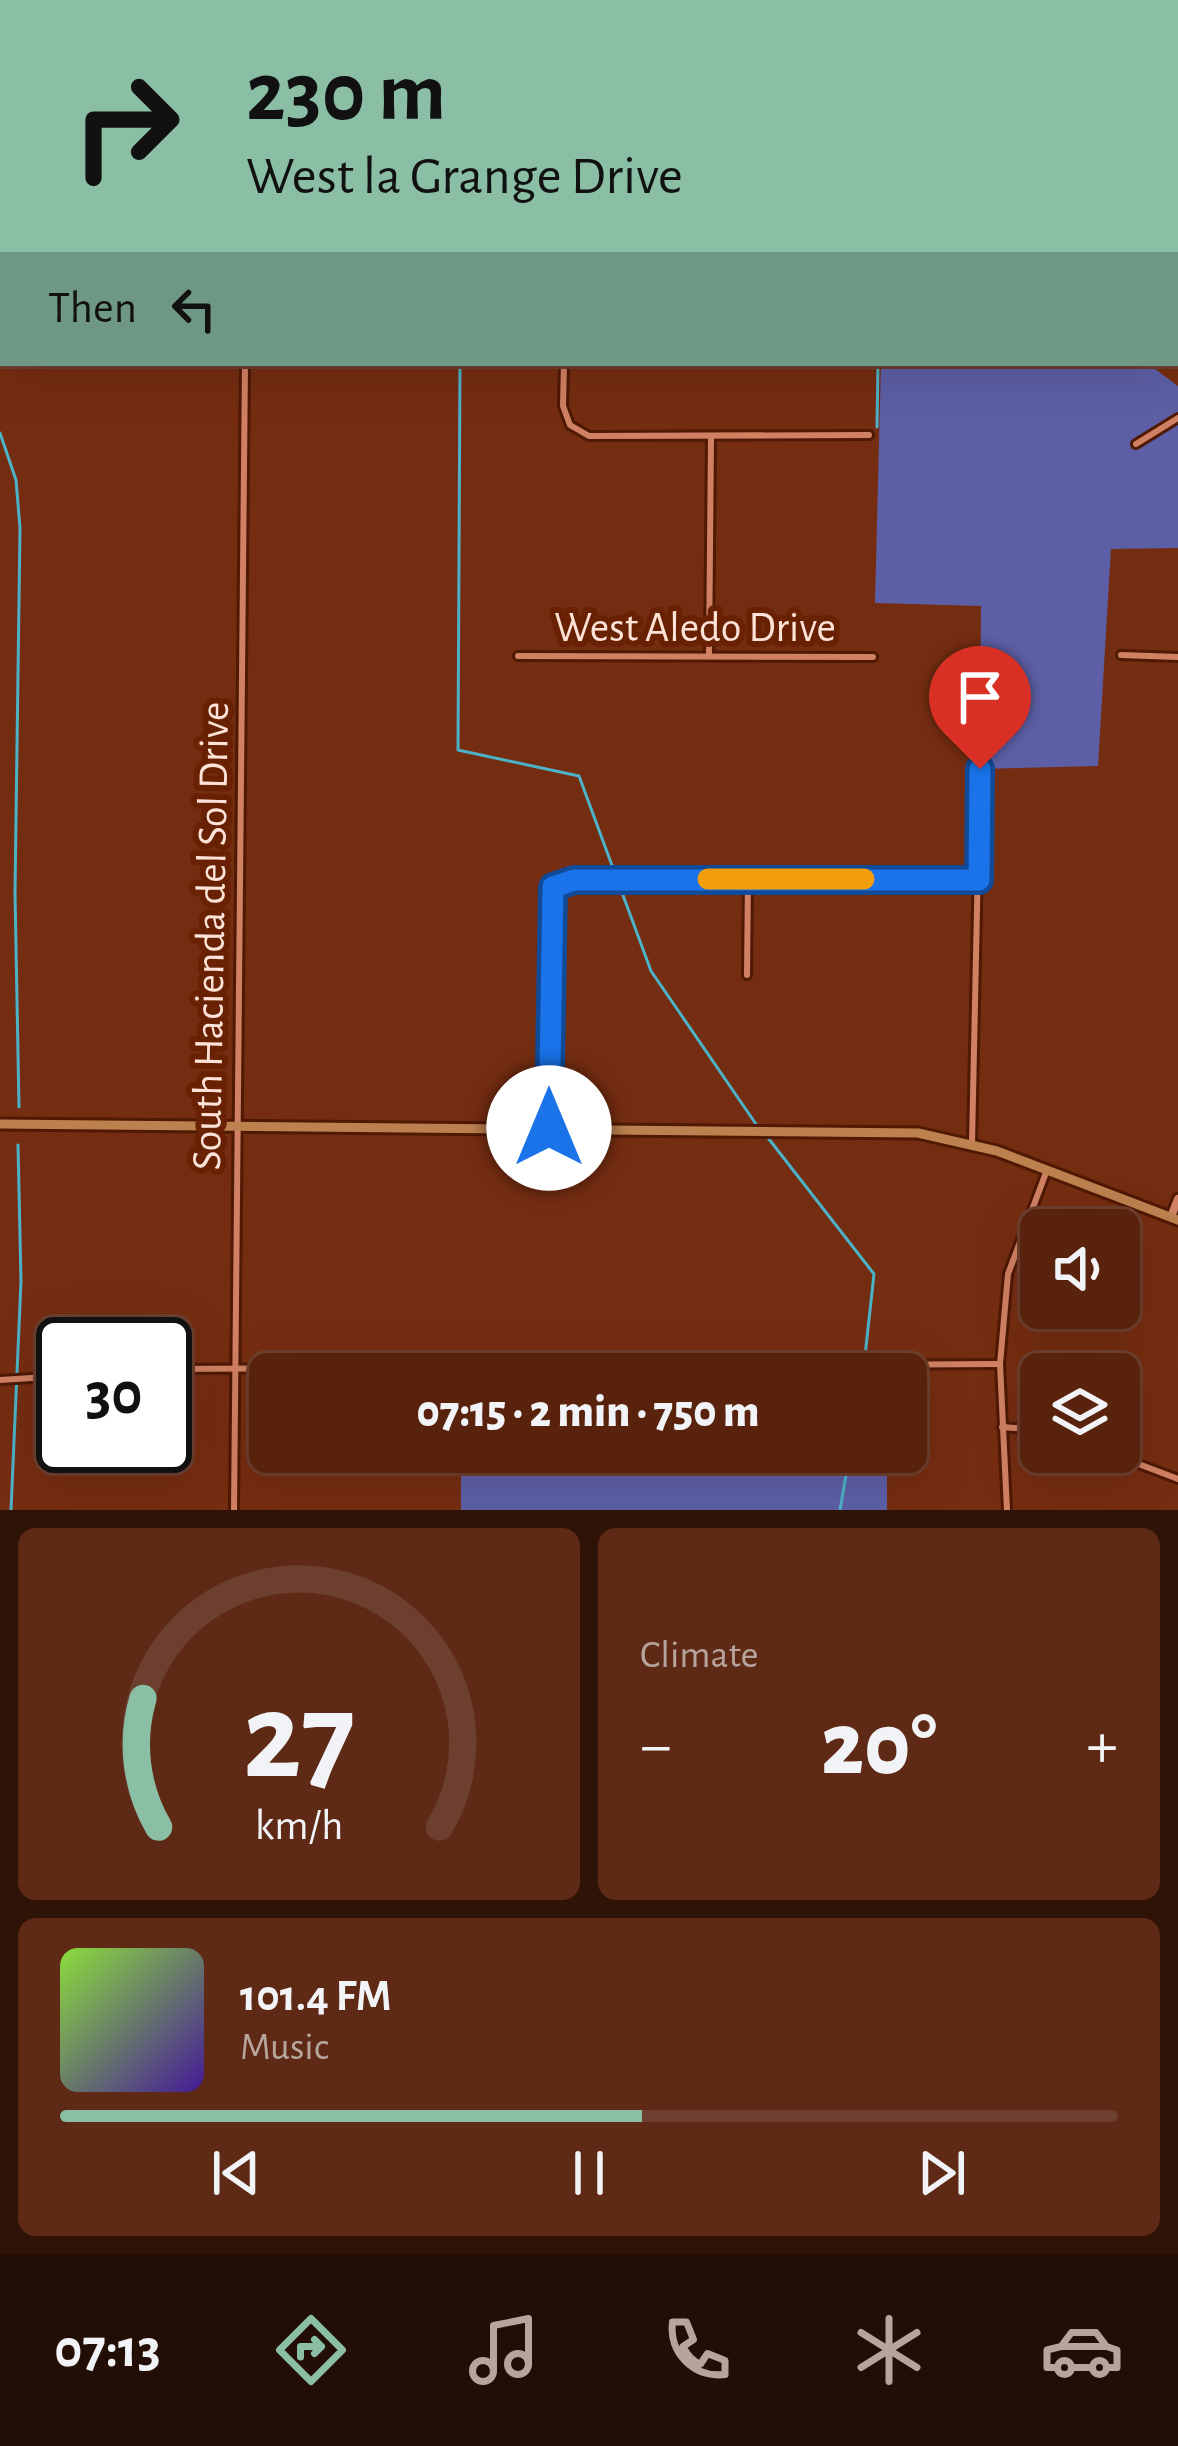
<!DOCTYPE html>
<meta charset="utf-8">
<style>
body{margin:0;font-family:"Alegreya Sans",sans-serif;background:#5e2a16;color:#f1f3f6;height:100vh;display:flex;flex-direction:column;font-size:45px;white-space:nowrap}
*{box-sizing:border-box;margin:0}
p{font-size:39px;color:#b7a49d}
.icon{flex:none;width:66px;height:66px;fill:none;stroke:currentColor;stroke-width:2;stroke-linecap:round;stroke-linejoin:round}
.map{position:relative;height:1510px;overflow:hidden}
.details{display:flex;flex-direction:column;gap:18px;padding:18px;background:#301307;flex:1}
.details>*{flex:none}
.hud{position:absolute;left:0px;top:0px;width:1179px;height:366px;box-shadow:0 12px 48px #0002,0 0 0 3px #6d3f2e;background:#8abfa5;color:#111;overflow:hidden}
.controls{position:absolute;left:1020px;top:1209px;display:grid;gap:24px}
.controls a{display:grid;place-items:center;width:120px;height:120px;border-radius:18px;background:#58220d;box-shadow:0 12px 48px #0002,0 0 0 3px #6d3f2e;font-size:60px}
.speed{position:absolute;left:36px;top:1317px;display:flex;gap:24px;font-size:60px;font-weight:700;text-align:center}
.speed>*{display:grid;place-content:center;width:156px;height:156px;border-radius:50%;background:#58220d;box-shadow:0 12px 48px #0002,0 0 0 3px #6d3f2e;line-height:1}
.speed .limit{border:6px solid #111;border-radius:18px;background:#fff;color:#111}
.pin{position:absolute;display:grid;place-items:center;width:102px;height:102px;color:#fff;margin:-123px -51px;border-radius:50% 50% 50% 0;rotate:-45deg;box-shadow:0 0 12px #0007}
.pin .icon{rotate:45deg}
.me{position:absolute;width:132px;margin:-66px;rotate:0deg;stroke-linejoin:round;filter:drop-shadow(0 0 9px #0008)}
.turn{display:flex;align-items:center;gap:42px;height:252px;padding:0 48px;font-size:54px}
.turn .icon{width:156px;height:156px;stroke-width:2.5}
.turn b{display:block;font-size:84px;line-height:102px}
.then{display:flex;align-items:center;height:114px;padding:0 48px;background:#0003;gap:24px;font-size:45px}
.big{font-size:90px;font-weight:800;line-height:1.1}
.details .card{flex:1;display:flex;flex-direction:column;justify-content:center;gap:18px;min-width:0;padding:0 42px;border-radius:18px;background:#5e2a16}
.details .dial{align-items:center;gap:0}
.dial svg{height:312px;overflow:visible;fill:none;stroke:#6d3f2e;stroke-width:7;stroke-linecap:round;text-anchor:middle}
.dial text{fill:#f1f3f6;stroke:none}
.song{display:flex;align-items:center;gap:36px}
.cover{width:144px;height:144px;border-radius:18px;background:linear-gradient(135deg,hsl(90 70% 55%),hsl(260 70% 35%))}
.played{height:12px;border-radius:6px;background:linear-gradient(90deg,#8abfa5 55%,#6d3f2e 55%)}
.keys{display:flex;justify-content:space-around;direction:ltr}
.heat{display:flex;justify-content:space-between;align-items:center;font-size:66px;direction:ltr}
.details .tiles{flex:1;display:grid;gap:18px;grid-template-columns:1fr 1fr}
.card:last-child{grid-column:span 2}
.trip{position:absolute;left:249px;top:1353px;width:678px;height:120px;border-radius:18px;background:#58220d;box-shadow:0 12px 48px #0002,0 0 0 3px #6d3f2e;font-weight:800;line-height:120px;text-align:center}
.menu{display:flex;height:192px;justify-content:space-around;align-items:center;background:#230e05;color:#b7a49d}
.menu .icon{width:84px;height:84px}
.menu .on{color:#8abfa5}
.menu b{font-size:54px;color:#f1f3f6}
.map>svg:first-child{display:block}
</style>
<div class="map">
<svg width="1178" height="1510" viewBox="0 0 1178 1510">
<rect width="100%" height="100%" fill="#752d11"/>
<g fill="#5d5fa6">
<polygon points="464,0 909,0 464,3"/>
<polygon points="881,363 1147,363 1178,386 1178,548 1111,549 1098,766 980,769 981,606 875,603"/>
<polygon points="886,1365 886,1374 461,1374 461,1366"/>
<rect x="461" y="1452" width="426" height="58"/>
</g>
<g fill="none" stroke-linecap="round" stroke-linejoin="round">
<g stroke="#4cb2c7" stroke-width="3">
<polyline points="459,0 459,3"/>
<polyline points="909,0 909,3"/>
<polyline points="460,363 458,750 579,776 651,971 758,1127"/>
<polyline points="877,427 878,363"/>
<polyline points="0,433 16,480 20,528 15,893 19,1107"/>
<polyline points="765,1134 874,1274 863,1374"/>
<polyline points="11,1510 21,1281 18,1145"/>
<polyline points="840,1510 850,1452"/>
</g>
<defs>
<g id="minor">
<polyline points="1024,3 1024,0"/>
<polyline points="1176,114 1178,114"/>
<polyline points="0,152 3,152"/>
<polyline points="1176,285 1178,286"/>
<polyline points="564,363 563,406 570,425 589,436 869,435"/>
<polyline points="1136,444 1178,418"/>
<polyline points="1121,655 1178,657"/>
<polyline points="518,656 873,657"/>
<polyline points="709,656 711,438"/>
<polyline points="747,975 748,879"/>
<polyline points="549,1128 553,887 574,880 613,879 979,880"/>
<polyline points="972,1143 980,769"/>
<polyline points="165,1369 1000,1364"/>
<polyline points="0,1380 63,1376"/>
<polyline points="1002,1427 1041,1430"/>
<polyline points="1107,1452 1178,1479"/>
<polyline points="234,1510 245,363"/>
<polyline points="1007,1510 1000,1364 1008,1274 1047,1170"/>
</g>
<polyline id="tertiary" points="1171,1217 1178,1199"/>
<polyline id="secondary" points="0,1124 918,1133 997,1151 1178,1220"/>
</defs>
<use href="#minor" stroke="#4f1904" stroke-width="12"/>
<use href="#tertiary" stroke="#4f1904" stroke-width="14"/>
<use href="#secondary" stroke="#4f1904" stroke-width="15"/>
<use href="#minor" stroke="#d08063" stroke-width="6"/>
<use href="#tertiary" stroke="#d08063" stroke-width="8"/>
<use href="#secondary" stroke="#bd8150" stroke-width="9"/>
</g>
<g fill="none" stroke-linecap="round" stroke-linejoin="round">
<defs>
<polyline id="route" points="549,1128 553,887 574,880 979,880 980,769"/>
</defs>
<use href="#route" stroke="#114b97" stroke-width="30"/>
<use href="#route" stroke="#1a73e8" stroke-width="21"/>
<polyline stroke="#f59e0b" stroke-width="21" points="708,879 864,879"/>
</g>
<g text-anchor="middle" stroke-width="12" stroke-linejoin="round" paint-order="stroke">
<g font-size="42" fill="#fde2d8" stroke="#682203">
<text x="695" y="641">West Aledo Drive</text>
<text transform="translate(209 936) rotate(-89)" y="15">South Hacienda del Sol Drive</text>
</g>
</g>
</svg>
<div class="controls">
<a><svg class="icon" aria-label="sound" viewBox="0 0 24 24"><path d="M4 9h4l5-4v14l-5-4H4zM17 9q2 3 0 6"/></svg></a>
<a><svg class="icon" aria-label="layers" viewBox="0 0 24 24"><path d="M12 4l9 5-9 5-9-5zM3 14l9 5 9-5"/></svg></a>
</div>
<div class="speed"><div class="limit">30</div></div>
<div class="pin" style="left:980px;top:769px;background:#d93025"><svg class="icon" aria-label="arrive" viewBox="0 0 24 24"><path d="M6 21V4h12l-3 4 3 4H6"/></svg></div>
<svg class="me" style="left:549px;top:1128px" viewBox="-20 -20 40 40"><circle r="19" fill="#fff"/><path d="M0-13L10 11 0 6-10 11z" fill="#1a73e8"/></svg>
<div class="trip">07:15 · 2 min · 750 m</div>
<div class="hud">
<div class="turn"><svg class="icon" aria-label="right" viewBox="0 0 24 24"><path d="M7 20v-9h11M14 6l5 5-5 5"/></svg><div><b>230 m</b>West la Grange Drive</div></div>
<div class="then">Then<svg class="icon" aria-label="left" viewBox="0 0 24 24"><path d="M17 20v-9H6M10 6l-5 5 5 5"/></svg></div>
</div>
</div>
<section class="details">
<div class="tiles">
<div class="card dial"><svg viewBox="0 0 100 80">
<path d="M14 69A42 42 0 1 1 86 69"/>
<path d="M14 69A42 42 0 0 1 10 36" stroke="#8abfa5"/>
<text x="50" y="56" font-size="32" font-weight="700">27</text>
<text x="50" y="72" font-size="11">km/h</text>
</svg></div>
<div class="card"><p>Climate</p>
<div class="heat"><a>−</a><b class="big">20°</b><a>+</a></div>
</div>
<div class="card">
<div class="song"><i class="cover"></i><div><b>101.4 FM</b><p>Music</p></div></div>
<div class="played"></div>
<div class="keys"><svg class="icon" aria-label="previous" viewBox="0 0 24 24"><path d="M18 5L8 12l10 7zM5 5v14"/></svg><svg class="icon" aria-label="pause" viewBox="0 0 24 24"><path d="M8 5v14M16 5v14"/></svg><svg class="icon" aria-label="next" viewBox="0 0 24 24"><path d="M6 5l10 7-10 7zM19 5v14"/></svg></div>
</div>
</div>
</section>
<nav class="menu">
<b>07:13</b>
<svg class="icon on" aria-label="directions" viewBox="0 0 24 24"><path d="M12 3l9 9-9 9-9-9zM9 14v-3h6M13 9l2 2-2 2"/></svg>
<svg class="icon" aria-label="music" viewBox="0 0 24 24"><path d="M9 18V5l10-2v13"/><circle cx="6" cy="18" r="3"/><circle cx="16" cy="16" r="3"/></svg>
<svg class="icon" aria-label="phone" viewBox="0 0 24 24"><path d="M5 4h4l2 5-3 2q2 4 5 5l2-3 5 2v4C11 20 4 13 5 4z"/></svg>
<svg class="icon" aria-label="climate" viewBox="0 0 24 24"><path d="M12 3v18M4 7l16 10M4 17L20 7"/></svg>
<svg class="icon" aria-label="car" viewBox="0 0 24 24"><path d="M5 17H2v-5l4-1 3-4h7l3 4 3 1v5h-3M9 17h6M6 11h13"/><circle cx="7" cy="17" r="2"/><circle cx="17" cy="17" r="2"/></svg>
</nav>
